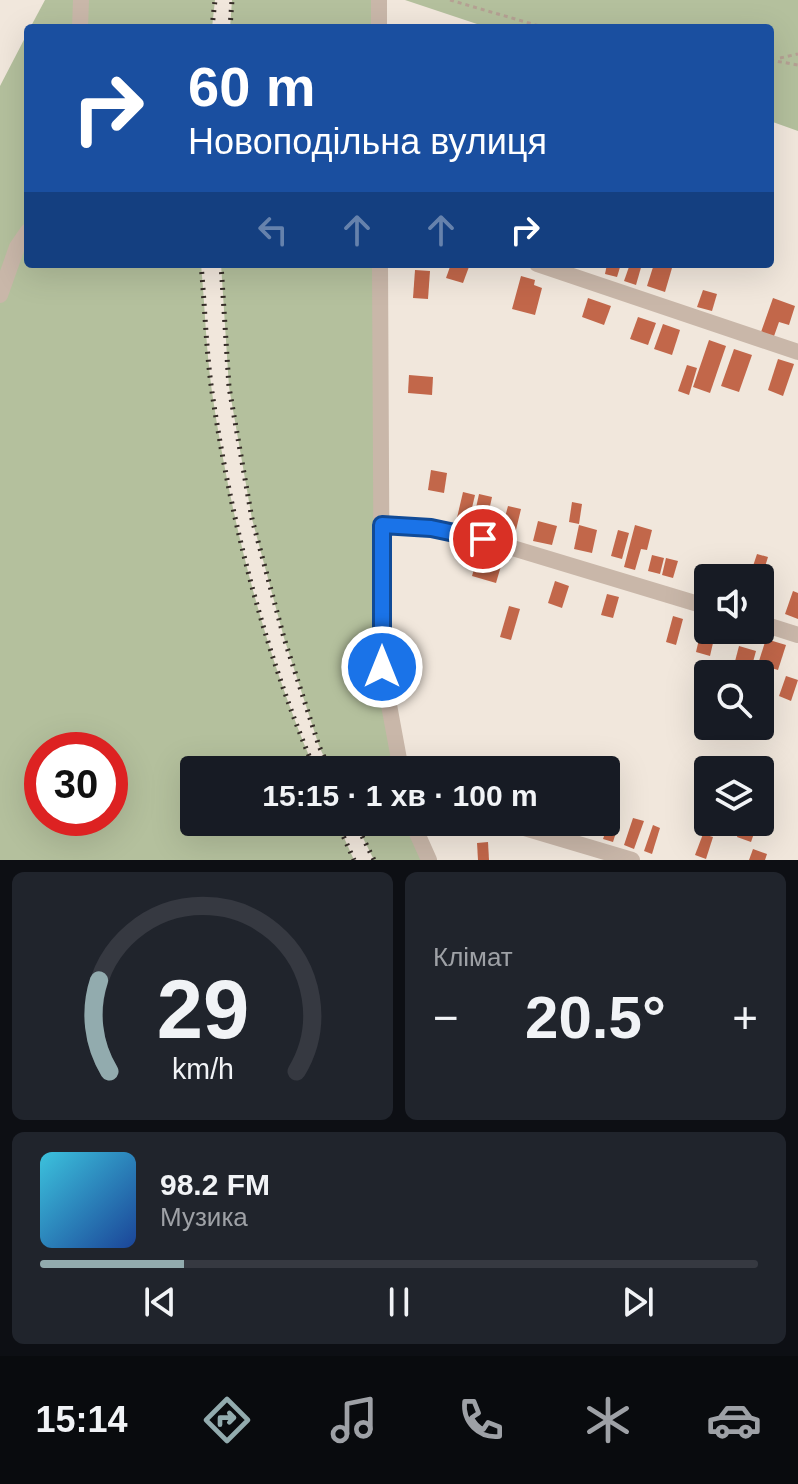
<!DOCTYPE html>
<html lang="uk">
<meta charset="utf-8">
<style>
body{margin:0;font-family:Helvetica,sans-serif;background:#20242c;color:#f1f3f6;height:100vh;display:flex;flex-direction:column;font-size:30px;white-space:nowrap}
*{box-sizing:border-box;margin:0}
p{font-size:26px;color:#9ea1a6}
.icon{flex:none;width:44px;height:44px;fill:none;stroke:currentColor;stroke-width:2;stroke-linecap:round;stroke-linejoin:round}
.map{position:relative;height:860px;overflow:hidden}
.details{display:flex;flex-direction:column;gap:12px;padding:12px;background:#0d0f14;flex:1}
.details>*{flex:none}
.banner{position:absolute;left:24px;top:24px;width:750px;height:244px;border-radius:8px;box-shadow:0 8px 32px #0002;background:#1a4fa0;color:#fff;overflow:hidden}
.tools{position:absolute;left:694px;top:564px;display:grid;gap:16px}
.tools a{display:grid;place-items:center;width:80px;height:80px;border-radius:8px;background:#171b24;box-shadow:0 8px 32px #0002;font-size:40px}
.speed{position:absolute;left:24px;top:732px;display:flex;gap:16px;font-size:40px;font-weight:700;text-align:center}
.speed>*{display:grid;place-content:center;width:104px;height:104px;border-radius:50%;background:#171b24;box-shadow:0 8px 32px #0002;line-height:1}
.speed .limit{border:12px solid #d22;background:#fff;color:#111}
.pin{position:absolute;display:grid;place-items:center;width:68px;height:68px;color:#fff;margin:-34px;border:4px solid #fff;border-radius:50%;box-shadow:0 2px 8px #0007}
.me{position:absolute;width:88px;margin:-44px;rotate:0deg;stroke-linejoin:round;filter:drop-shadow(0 0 6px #0008)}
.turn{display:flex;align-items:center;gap:28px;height:168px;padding:0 32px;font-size:36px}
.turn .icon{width:104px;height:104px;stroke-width:2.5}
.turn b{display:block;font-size:56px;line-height:68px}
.lanes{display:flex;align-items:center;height:76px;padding:0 32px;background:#0003;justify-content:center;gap:40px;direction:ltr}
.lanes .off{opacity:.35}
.big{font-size:60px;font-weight:700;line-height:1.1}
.details .tile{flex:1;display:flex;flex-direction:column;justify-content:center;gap:12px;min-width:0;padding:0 28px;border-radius:12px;background:#20242c}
.details .dial{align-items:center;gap:0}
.dial svg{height:208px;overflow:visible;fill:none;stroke:#363941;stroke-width:7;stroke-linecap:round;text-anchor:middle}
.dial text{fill:#f1f3f6;stroke:none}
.song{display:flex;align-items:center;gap:24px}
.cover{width:96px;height:96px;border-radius:12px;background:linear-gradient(135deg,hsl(190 70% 55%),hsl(220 70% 35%))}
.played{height:8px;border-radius:4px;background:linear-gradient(90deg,#92abae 20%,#363941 20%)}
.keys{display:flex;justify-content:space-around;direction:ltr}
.heat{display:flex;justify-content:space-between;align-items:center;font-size:44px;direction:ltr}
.details .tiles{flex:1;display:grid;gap:12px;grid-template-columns:1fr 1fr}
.tile:last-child{grid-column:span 2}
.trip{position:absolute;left:180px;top:756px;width:440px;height:80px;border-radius:8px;background:#171b24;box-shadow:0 8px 32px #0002;font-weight:700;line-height:80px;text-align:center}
.tabs{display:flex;height:128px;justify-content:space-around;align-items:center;background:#090b0e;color:#9ea1a6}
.tabs .icon{width:56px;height:56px}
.tabs .selected{color:#92abae}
.tabs b{font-size:36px;color:#f1f3f6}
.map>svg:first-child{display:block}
</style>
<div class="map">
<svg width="798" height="860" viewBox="0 0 798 860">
<rect width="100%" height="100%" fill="#f1e7dc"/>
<g fill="#b4c09d" fill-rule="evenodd">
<polygon points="45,0 215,0 212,28 30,28"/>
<polygon points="232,0 379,0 379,28 230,28"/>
<polygon points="405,0 798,0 798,131 770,121 770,28 489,28"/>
<path d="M28 32V264H201C205 307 206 350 212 392 231 521 264 651 315 770H194V822H337L354 860H0V86ZM42 750H110V818H42Z"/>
<polygon points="221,264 380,264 382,667 401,770 330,770 319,746 284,638 252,519 229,387"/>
<polygon points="355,822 412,822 429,860 374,860"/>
</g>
<g fill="#c2674a">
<polygon points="451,264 470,264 463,283 446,278"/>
<polygon points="607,264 621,264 617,277 605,274"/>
<polygon points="630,264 642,264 636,285 624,281"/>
<polygon points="654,264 672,268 665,292 647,286"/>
<polygon points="415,270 430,271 428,299 413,298"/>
<polygon points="521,276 535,280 534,285 542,288 535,315 512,309"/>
<polygon points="703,290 717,294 712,311 697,307"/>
<polygon points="588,298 611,306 604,325 582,317"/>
<polygon points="773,298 795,306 789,325 779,322 773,339 760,335"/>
<polygon points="638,317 656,323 648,345 630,339"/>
<polygon points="663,324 680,330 672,355 654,349"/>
<polygon points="709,340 726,346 710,393 693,387"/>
<polygon points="734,349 752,355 739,392 721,386"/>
<polygon points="778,359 794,364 783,396 768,390"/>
<polygon points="687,365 697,368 689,395 678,391"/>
<polygon points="409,375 433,377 432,395 408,393"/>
<polygon points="431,470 447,473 444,493 428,490"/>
<polygon points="463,492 475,495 468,525 456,522"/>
<polygon points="479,494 492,497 487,520 474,517"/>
<polygon points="572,502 582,504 579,524 569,522"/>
<polygon points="508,506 521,509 515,534 506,532 509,518 505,517"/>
<polygon points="538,521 557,526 552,545 533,541"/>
<polygon points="579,525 597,530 592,553 574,549"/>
<polygon points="635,525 652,530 647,550 641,549 635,570 624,567"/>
<polygon points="618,530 629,533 622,559 611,556"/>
<polygon points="479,552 503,559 496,583 472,576"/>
<polygon points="757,554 768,557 763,573 752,569"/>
<polygon points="652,555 664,558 660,574 648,571"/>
<polygon points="666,558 678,561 673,578 662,575"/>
<polygon points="712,566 729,570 727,578 709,578"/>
<polygon points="740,566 753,571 751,578 736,578"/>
<polygon points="760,580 770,584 762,608 760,608"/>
<polygon points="555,581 569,586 562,608 548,603"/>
<polygon points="793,591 798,593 798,619 785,614"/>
<polygon points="607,594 619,597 613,618 601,615"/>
<polygon points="509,606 520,609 511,640 500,637"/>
<polygon points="673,616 683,619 676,645 666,642"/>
<polygon points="703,622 708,623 708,630 716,630 710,656 696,652"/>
<polygon points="766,639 786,645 778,670 758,664"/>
<polygon points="739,646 756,651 750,673 733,669"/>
<polygon points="786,676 798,680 791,701 779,696"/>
<polygon points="611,816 620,820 613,842 603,839"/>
<polygon points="633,818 644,821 634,849 624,845"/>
<polygon points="742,822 758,822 751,842 737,837"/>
<polygon points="653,825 660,828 652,854 644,851"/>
<polygon points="703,834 713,837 706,859 695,855"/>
<polygon points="488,842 489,860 478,860 477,843"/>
<polygon points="753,849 767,854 765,860 749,860"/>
</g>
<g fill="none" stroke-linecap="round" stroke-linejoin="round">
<g stroke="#b5a193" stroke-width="3" stroke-dasharray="4 4" stroke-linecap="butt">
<polyline points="450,0 546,28"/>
<polyline points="780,58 798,54"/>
<polyline points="770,60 798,65"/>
</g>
<g stroke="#c9b7a9" stroke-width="16">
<polyline points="379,0 379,28"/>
<polyline points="80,28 81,0"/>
<polyline points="380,264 382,667 401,770"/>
<polyline points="537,264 798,352"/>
<polyline points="0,295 17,247 28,231"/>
<polyline points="382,525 431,528 483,539 708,607"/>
<polyline points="760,623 798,635"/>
<polyline points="412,822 429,860"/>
<polyline points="504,822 632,860"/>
</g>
<g stroke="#362d28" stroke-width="5" stroke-dasharray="2 6" stroke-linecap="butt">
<polyline points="212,28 215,0"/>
<polyline points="230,28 232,0"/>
<path d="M201 264C205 307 206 350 212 392 231 521 264 651 315 770"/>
<polyline points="221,264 229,387 252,519 284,638 319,746 330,770"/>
<polyline points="337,822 354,860"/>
<polyline points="355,822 374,860"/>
</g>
</g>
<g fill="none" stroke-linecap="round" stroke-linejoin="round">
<defs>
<polyline id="route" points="382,667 382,525 431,528 483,539"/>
</defs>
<use href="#route" stroke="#114b97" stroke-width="20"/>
<use href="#route" stroke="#1a73e8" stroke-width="14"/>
</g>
</svg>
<div class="tools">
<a><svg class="icon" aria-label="sound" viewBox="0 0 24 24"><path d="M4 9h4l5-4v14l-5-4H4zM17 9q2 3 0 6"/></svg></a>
<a><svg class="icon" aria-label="search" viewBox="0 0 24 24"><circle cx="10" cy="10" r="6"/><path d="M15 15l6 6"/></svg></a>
<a><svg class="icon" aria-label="layers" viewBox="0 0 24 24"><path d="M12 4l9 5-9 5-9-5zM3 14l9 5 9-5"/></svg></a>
</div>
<div class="speed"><div class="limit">30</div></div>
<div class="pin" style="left:483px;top:539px;background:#d93025"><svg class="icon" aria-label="arrive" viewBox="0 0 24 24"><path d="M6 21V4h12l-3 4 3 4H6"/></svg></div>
<svg class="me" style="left:382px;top:667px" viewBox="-20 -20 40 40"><circle r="17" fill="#1a73e8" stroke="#fff" stroke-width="3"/><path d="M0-11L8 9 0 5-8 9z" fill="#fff"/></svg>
<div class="trip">15:15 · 1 хв · 100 m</div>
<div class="banner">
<div class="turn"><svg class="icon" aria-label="right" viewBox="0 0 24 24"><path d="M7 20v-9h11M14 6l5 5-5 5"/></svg><div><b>60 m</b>Новоподільна вулиця</div></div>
<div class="lanes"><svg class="icon off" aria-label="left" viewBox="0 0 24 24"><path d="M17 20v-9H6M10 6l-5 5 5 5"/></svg><svg class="icon off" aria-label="ahead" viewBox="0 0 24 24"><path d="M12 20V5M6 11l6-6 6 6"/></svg><svg class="icon off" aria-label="ahead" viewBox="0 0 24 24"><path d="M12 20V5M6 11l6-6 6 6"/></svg><svg class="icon" aria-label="right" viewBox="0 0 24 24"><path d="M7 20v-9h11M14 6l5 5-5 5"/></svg></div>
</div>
</div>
<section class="details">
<div class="tiles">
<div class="tile dial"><svg viewBox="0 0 100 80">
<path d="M14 69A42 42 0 1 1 86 69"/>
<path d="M14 69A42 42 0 0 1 10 34" stroke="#92abae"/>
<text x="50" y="56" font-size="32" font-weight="700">29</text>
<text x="50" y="72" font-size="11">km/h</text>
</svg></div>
<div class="tile"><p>Клімат</p>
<div class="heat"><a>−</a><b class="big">20.5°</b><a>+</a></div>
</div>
<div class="tile">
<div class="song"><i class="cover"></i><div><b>98.2 FM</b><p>Музика</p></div></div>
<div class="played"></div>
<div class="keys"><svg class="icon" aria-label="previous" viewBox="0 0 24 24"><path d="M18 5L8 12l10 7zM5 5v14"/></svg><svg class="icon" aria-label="pause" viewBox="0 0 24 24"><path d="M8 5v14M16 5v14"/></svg><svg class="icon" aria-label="next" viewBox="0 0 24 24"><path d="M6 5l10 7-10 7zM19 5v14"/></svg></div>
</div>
</div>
</section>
<nav class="tabs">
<b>15:14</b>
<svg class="icon selected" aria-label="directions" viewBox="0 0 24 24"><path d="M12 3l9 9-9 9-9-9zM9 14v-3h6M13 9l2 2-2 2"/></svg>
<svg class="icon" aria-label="music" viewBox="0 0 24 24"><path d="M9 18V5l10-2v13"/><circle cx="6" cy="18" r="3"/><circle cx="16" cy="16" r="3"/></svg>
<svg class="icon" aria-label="phone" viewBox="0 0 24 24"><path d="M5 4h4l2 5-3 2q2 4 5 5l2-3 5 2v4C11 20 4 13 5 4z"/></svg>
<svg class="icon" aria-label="climate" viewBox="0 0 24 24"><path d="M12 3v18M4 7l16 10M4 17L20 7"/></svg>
<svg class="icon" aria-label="car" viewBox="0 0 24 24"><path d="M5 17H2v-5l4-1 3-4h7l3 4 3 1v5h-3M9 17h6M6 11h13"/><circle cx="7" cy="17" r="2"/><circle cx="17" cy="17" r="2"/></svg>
</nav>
